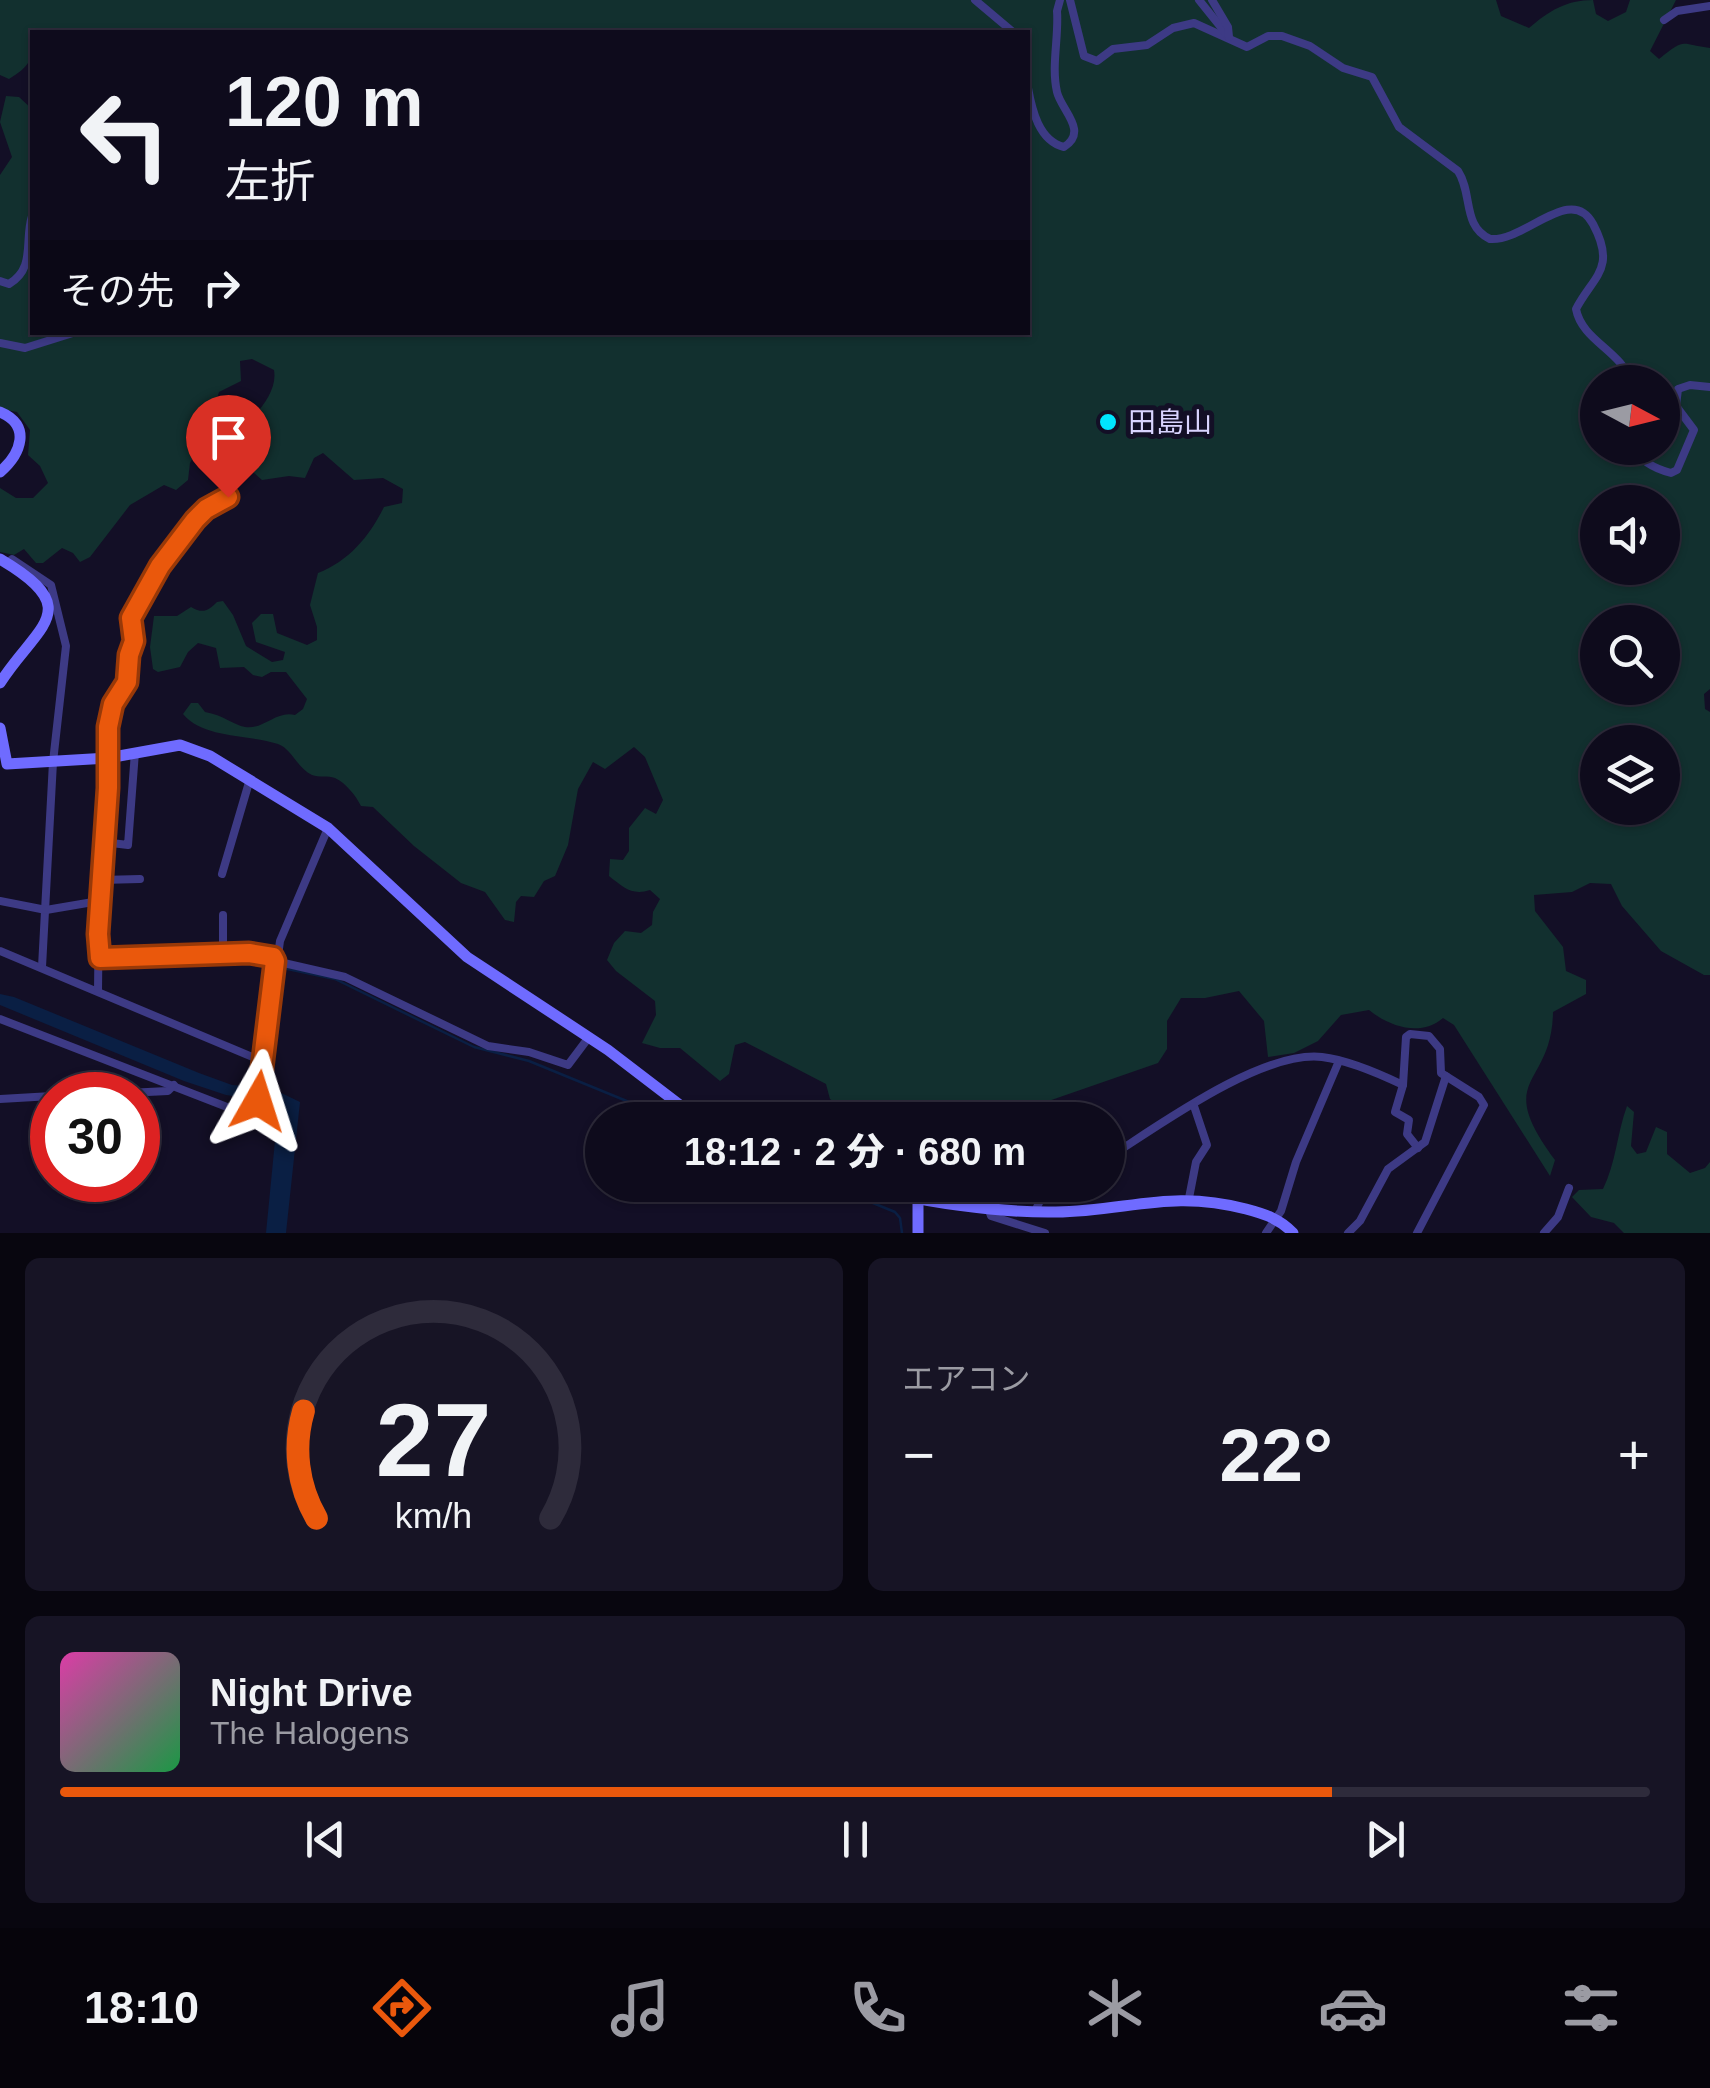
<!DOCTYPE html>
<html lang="ja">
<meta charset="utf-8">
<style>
body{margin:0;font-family:Helvetica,"Noto Sans JP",sans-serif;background:#171425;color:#f1f3f6;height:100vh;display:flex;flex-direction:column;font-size:38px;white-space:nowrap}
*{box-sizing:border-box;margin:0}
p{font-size:32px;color:#9b9ba3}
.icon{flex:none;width:55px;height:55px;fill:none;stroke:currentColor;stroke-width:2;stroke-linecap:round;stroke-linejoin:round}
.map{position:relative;height:1233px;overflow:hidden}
.drawer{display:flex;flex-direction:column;gap:25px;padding:25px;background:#08060f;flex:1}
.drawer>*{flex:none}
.guide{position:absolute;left:30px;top:30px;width:1000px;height:305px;border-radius:0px;box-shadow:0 2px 8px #0004,0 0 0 2px #2e2b3b;background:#0e0b1c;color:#f1f3f6;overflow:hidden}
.needle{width:65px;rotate:97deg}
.controls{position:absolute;left:1580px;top:365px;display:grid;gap:20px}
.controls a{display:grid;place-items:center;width:100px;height:100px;border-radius:50%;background:#0e0b1c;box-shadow:0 2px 8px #0004,0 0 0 2px #2e2b3b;font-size:50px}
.speed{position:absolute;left:30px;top:1072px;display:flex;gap:20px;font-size:50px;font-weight:700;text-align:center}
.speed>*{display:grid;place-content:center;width:130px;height:130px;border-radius:50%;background:#0e0b1c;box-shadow:0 2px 8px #0004,0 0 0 2px #2e2b3b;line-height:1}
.speed .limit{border:15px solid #d22;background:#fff;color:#111}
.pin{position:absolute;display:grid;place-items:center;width:85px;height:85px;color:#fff;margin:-102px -42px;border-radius:50% 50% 50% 0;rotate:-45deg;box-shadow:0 0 10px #0007}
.pin .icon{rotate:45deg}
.me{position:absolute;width:110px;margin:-55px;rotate:6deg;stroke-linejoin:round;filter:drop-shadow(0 0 8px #0008)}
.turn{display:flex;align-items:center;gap:35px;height:210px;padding:0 30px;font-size:45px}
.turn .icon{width:130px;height:130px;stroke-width:2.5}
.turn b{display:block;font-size:70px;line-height:85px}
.then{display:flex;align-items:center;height:95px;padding:0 30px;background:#0003;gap:20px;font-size:38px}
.big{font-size:75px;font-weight:800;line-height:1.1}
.drawer .card{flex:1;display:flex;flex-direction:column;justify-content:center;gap:15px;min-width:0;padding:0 35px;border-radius:15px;background:#171425}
.drawer .dial{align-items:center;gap:0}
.dial svg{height:260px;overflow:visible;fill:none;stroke:#2e2b3b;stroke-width:7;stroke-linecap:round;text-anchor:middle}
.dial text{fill:#f1f3f6;stroke:none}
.song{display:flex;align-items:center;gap:30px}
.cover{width:120px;height:120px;border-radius:15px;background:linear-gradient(135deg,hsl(320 70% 55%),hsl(140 70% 35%))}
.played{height:10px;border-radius:5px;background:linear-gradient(90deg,#ea580c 80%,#2e2b3b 80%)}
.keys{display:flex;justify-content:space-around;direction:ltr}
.heat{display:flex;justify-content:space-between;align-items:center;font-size:55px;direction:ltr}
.drawer .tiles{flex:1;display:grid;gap:25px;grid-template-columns:1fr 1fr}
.card:last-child{grid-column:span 2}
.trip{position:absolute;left:585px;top:1102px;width:540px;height:100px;border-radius:50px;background:#0e0b1c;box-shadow:0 2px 8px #0004,0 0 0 2px #2e2b3b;font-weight:800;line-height:100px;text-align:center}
.tabs{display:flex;height:160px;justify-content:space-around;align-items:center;background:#06040b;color:#9b9ba3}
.tabs .icon{width:70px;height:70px}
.tabs .active{color:#ea580c}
.tabs b{font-size:45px;color:#f1f3f6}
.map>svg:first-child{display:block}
</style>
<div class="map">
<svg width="1710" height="1233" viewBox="0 0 1710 1233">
<rect width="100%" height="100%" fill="#130f26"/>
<g fill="#12302f" fill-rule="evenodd">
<path d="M0 0H1496L1501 16 1529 28C1549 11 1566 0 1593 0L1596 14 1608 21 1626 12 1630 0H1676L1650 51 1659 59C1686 37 1680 44 1710 48V689L1704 694 1705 709 1710 712V975H1704L1661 951 1622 906 1611 884 1590 883 1572 892 1534 895 1535 911 1563 947 1566 971 1586 980V994L1553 1012C1552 1089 1492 1075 1555 1160L1550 1176 1454 1025 1443 1018C1421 1037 1390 1027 1369 1010L1341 1015 1318 1041 1294 1053 1268 1057 1264 1021 1239 991 1205 998H1181L1167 1021V1049L1158 1063 1037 1105 1013 1102 973 1112 963 1120H892L880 1115 849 1114 830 1099 826 1084 745 1042 735 1045 729 1074 720 1081 680 1048H660L642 1043 656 1015 655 1001 616 971 607 960 614 943 625 931 641 933 652 925 653 912 660 899 650 890C632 896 623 887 609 876L610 859 623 860 629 851V828L645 808 656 814 663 800 645 757 634 747 605 769 593 762 578 789 568 845 555 876 544 881 534 897 521 896 516 902 514 922 505 920 485 892 461 883 414 846 373 807 361 806C356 796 346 783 335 778 328 775 319 778 312 775 297 768 292 749 278 744 248 734 204 739 183 714L191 703H198L205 712C223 715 234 725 245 727 264 730 276 710 295 715L303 709 307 699 286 672H271L262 677 253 675 244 667 220 668 216 648 198 643 188 652 180 667 158 672 153 669 150 647 154 616H177L191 607C203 614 208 611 217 602L223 601 233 615 246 646 272 662 283 660 285 652 256 642 252 623 261 614H273L277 633 307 645 317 640V627L310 605 318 573C349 561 369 537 384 507L402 503 403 489 383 478 354 480 323 453 314 458 305 478 289 476 262 480C244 466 240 452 240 430 256 415 278 393 274 370L252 359 240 361 241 381 219 392 204 439 190 463 188 480 176 490 164 485 130 505 90 557 80 562 73 553 62 548 43 563H36L24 549 14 555 0 552V488L16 498H33L48 483 40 466 28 455 30 430 17 412 0 409V175L12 157 0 122 6 96 19 97 32 109V332H1028V32H32C32 60 33 64 9 79L0 75ZM1598 382H1662V448H1598ZM1598 502H1662V568H1598ZM1598 622H1662V688H1598ZM1598 742H1662V808H1598Z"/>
<path d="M1627 1106 1634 1112 1631 1146 1637 1154 1646 1152 1656 1127 1667 1132V1154L1690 1173 1705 1168 1710 1162V1233H1624L1614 1223 1591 1217 1572 1197 1579 1190 1603 1189C1616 1163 1617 1133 1627 1106Z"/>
</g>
<polygon fill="#0a1f44" points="0,994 14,997 199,1073 232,1085 271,1088 300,1102 286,1233 266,1233 278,1110 266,1101 226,1095 184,1081 0,1005"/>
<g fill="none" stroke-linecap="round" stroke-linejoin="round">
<g stroke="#0a1f44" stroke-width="2.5">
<polyline points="268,1087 280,970 283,968 335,979 474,1047 529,1061 673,1120"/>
<polyline points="829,1185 895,1212 900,1218 902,1233"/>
</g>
<g stroke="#3d3a85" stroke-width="8">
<polyline points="975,0 1013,32"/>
<path d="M1070 0 1084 56 1097 61 1113 49 1147 45 1173 28 1194 23 1247 47 1268 36H1282L1310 46 1343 68 1372 77 1399 127 1458 171C1473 194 1462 226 1490 239 1525 242 1571 183 1593 224 1617 269 1593 276 1576 309 1582 341 1622 351 1631 382"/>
<polyline points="1199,0 1228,36"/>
<polyline points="1212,0 1228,27 1229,37"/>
<polyline points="1664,20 1677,11 1710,6"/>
<polyline points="1028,50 1028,76"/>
<path d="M1028 88C1032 110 1039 141 1064 147 1089 131 1061 110 1057 92 1051 66 1059 37 1057 11L1060 0"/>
<path d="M0 281 9 284C36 268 24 241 32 216"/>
<polyline points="0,343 25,348 76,332"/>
<path d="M1634 448C1641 462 1656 469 1671 473L1677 470 1694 430 1676 406 1678 389 1690 385 1710 387"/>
<polyline points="7,563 12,559 51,585 66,646 53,762 42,967"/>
<polyline points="103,842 128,845 135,752"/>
<polyline points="222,874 250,779"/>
<polyline points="101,880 140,879"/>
<polyline points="0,901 46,910 99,901"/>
<polyline points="0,951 262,1061"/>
<polyline points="223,955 223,915"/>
<polyline points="100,958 249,953 273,957 275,961 345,977 488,1046 529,1052 568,1065 589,1037"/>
<polyline points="98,991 99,901 108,788 108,727 113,704 128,676 129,655 134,641 131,618 160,566 195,520 206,509 228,497 230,482"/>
<polyline points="0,1019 245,1114 257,1112 280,941 328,828"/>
<polyline points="1403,1085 1395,1112 1409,1120 1407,1134 1418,1148"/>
<polyline points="86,1095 168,1091 174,1085"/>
<polyline points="0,1099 52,1096"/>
<path d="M1108 1158C1158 1126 1262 1050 1322 1057 1348 1060 1380 1074 1403 1085L1406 1037 1410 1034 1429 1036 1440 1049 1441 1073 1479 1097 1484 1105 1417 1233"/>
<polyline points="1189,1198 1196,1162 1207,1145 1194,1106"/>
<polyline points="988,1207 991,1216 1045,1233"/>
<polyline points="1035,1211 1040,1201 1065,1185"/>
<polyline points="1266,1233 1281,1211 1296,1162 1339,1061"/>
<polyline points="1348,1233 1360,1221 1388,1169 1425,1142 1446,1076"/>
<polyline points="1544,1233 1558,1217 1569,1188"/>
</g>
<g stroke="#6f6bff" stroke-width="11">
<path d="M0 412C32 425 21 454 0 472"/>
<path d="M0 559C87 610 37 625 0 683"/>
<polyline points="0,728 7,764 108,758 180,745 210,756 328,828 467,957 608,1050 693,1115 705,1120"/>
<path d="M866 1185C911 1202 1006 1213 1056 1212 1128 1211 1171 1189 1246 1209 1265 1214 1280 1219 1293 1233"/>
<polyline points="918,1197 918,1233"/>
</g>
</g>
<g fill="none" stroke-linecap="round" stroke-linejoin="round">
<defs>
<polyline id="route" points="228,497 206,509 195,520 160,566 131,618 134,641 129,655 127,682 113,704 108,727 108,788 98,934 100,958 249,953 273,957 275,961 258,1101"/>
</defs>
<use href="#route" stroke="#983908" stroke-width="25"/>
<use href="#route" stroke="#ea580c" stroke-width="18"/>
</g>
<circle fill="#00e5ff" stroke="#130f26" stroke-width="4" cx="1108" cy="422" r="10"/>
<g text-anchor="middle" stroke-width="10" stroke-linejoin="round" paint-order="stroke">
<g font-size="28" fill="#d9d4ff" stroke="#130f26" text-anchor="start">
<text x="1128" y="432">田島山</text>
</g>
</g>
</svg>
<div class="controls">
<a><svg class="needle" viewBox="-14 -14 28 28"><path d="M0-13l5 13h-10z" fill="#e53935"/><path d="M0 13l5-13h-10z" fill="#9b9ba3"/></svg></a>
<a><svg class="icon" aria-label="sound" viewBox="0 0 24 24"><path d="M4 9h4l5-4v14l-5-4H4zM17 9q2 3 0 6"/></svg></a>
<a><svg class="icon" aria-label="search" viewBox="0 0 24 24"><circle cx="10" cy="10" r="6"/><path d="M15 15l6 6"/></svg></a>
<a><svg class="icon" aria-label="layers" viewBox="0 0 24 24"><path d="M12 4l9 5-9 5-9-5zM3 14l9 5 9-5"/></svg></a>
</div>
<div class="speed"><div class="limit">30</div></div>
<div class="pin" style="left:228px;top:497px;background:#d93025"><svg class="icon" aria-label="arrive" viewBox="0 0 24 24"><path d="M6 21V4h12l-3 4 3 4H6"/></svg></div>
<svg class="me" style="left:258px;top:1101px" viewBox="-20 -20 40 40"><path d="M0-17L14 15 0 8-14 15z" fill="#ea580c" stroke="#fff" stroke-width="4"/></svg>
<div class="trip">18:12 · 2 分 · 680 m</div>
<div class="guide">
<div class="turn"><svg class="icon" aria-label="left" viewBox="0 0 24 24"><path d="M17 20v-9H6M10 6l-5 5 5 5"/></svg><div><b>120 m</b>左折</div></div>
<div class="then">その先<svg class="icon" aria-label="right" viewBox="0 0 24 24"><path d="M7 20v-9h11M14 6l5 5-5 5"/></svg></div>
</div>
</div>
<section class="drawer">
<div class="tiles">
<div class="card dial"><svg viewBox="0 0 100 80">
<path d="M14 69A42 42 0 1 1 86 69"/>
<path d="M14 69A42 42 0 0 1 10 36" stroke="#ea580c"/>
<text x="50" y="56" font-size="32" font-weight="700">27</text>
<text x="50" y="72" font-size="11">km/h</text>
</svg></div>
<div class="card"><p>エアコン</p>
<div class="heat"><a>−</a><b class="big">22°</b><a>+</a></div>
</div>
<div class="card">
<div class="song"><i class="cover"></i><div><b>Night Drive</b><p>The Halogens</p></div></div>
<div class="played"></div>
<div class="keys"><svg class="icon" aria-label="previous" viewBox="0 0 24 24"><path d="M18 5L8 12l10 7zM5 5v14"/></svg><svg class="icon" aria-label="pause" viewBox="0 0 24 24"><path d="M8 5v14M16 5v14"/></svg><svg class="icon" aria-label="next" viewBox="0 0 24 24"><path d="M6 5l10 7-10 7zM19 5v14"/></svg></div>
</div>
</div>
</section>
<nav class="tabs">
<b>18:10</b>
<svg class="icon active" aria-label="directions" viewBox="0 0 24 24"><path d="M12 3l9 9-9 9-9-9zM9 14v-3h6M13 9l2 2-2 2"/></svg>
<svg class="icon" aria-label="music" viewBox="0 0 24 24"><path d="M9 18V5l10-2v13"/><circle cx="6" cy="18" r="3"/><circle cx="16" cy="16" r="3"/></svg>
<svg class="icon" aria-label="phone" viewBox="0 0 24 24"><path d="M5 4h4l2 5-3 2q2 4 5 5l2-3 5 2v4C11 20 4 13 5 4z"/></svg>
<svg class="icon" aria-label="climate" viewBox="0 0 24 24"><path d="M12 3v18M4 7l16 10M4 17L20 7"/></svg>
<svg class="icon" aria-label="car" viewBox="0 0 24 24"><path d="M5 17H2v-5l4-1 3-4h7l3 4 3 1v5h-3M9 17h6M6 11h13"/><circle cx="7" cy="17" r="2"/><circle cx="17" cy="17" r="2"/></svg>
<svg class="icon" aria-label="filters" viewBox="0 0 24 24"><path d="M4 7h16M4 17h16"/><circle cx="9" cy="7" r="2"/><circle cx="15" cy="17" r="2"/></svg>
</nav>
